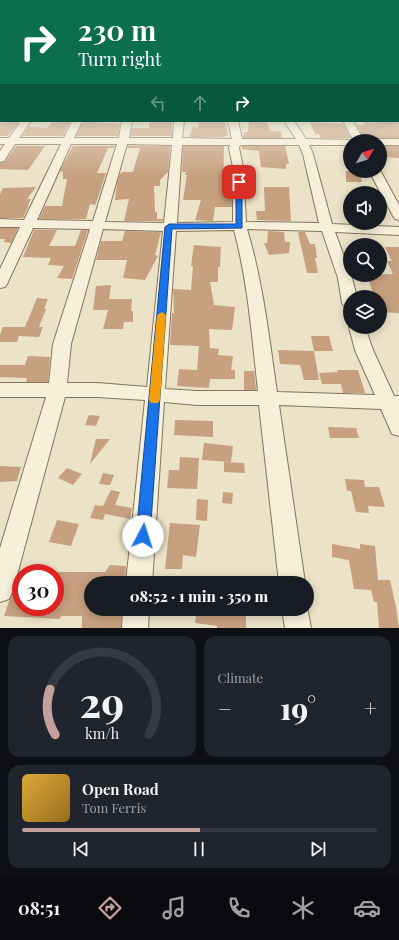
<!DOCTYPE html>
<meta charset="utf-8">
<style>
body{margin:0;font-family:"Playfair Display",serif;background:#20242c;color:#f1f3f6;height:100vh;display:flex;flex-direction:column;font-size:15px;white-space:nowrap}
*{box-sizing:border-box;margin:0}
p{font-size:13px;color:#9ea1a6}
.icon{flex:none;width:22px;height:22px;fill:none;stroke:currentColor;stroke-width:2;stroke-linecap:round;stroke-linejoin:round}
.map{position:relative;height:628px;overflow:hidden}
.side{display:flex;flex-direction:column;gap:8px;padding:8px;background:#0d0f14;flex:1}
.side>*{flex:none}
.banner{position:absolute;left:0px;top:0px;width:399px;height:122px;box-shadow:0 2px 10px #0003;background:#0b6e4f;color:#fff;overflow:hidden}
.needle{width:26px;rotate:51deg}
.fabs{position:absolute;left:343px;top:134px;display:grid;gap:8px}
.fabs a{display:grid;place-items:center;width:44px;height:44px;border-radius:50%;background:#171b24;box-shadow:0 2px 10px #0003;font-size:20px}
.speed{position:absolute;left:12px;top:564px;display:flex;gap:8px;font-size:20px;font-weight:700;text-align:center}
.speed>*{display:grid;place-content:center;width:52px;height:52px;border-radius:50%;background:#171b24;box-shadow:0 2px 10px #0003;line-height:1}
.speed .limit{border:6px solid #d22;background:#fff;color:#111}
.pin{position:absolute;display:grid;place-items:center;width:34px;height:34px;color:#fff;margin:-17px;border-radius:8px;box-shadow:0 2px 6px #0006}
.me{position:absolute;width:44px;margin:-22px;rotate:5deg;stroke-linejoin:round;filter:drop-shadow(0 0 3px #0008)}
.turn{display:flex;align-items:center;gap:14px;height:84px;padding:0 12px;font-size:18px}
.turn .icon{width:52px;height:52px;stroke-width:2.5}
.turn b{display:block;font-size:28px;line-height:34px}
.lanes{display:flex;align-items:center;height:38px;padding:0 12px;background:#0003;justify-content:center;gap:20px;direction:ltr}
.lanes .off{opacity:.35}
.big{font-size:30px;font-weight:800;line-height:1.1}
.side .widget{flex:1;display:flex;flex-direction:column;justify-content:center;gap:6px;min-width:0;padding:0 14px;border-radius:12px;background:#20242c}
.side .dial{align-items:center;gap:0}
.dial svg{height:104px;overflow:visible;fill:none;stroke:#363941;stroke-width:7;stroke-linecap:round;text-anchor:middle}
.dial text{fill:#f1f3f6;stroke:none}
.song{display:flex;align-items:center;gap:12px}
.cover{width:48px;height:48px;border-radius:6px;background:linear-gradient(135deg,hsl(40 70% 55%),hsl(40 70% 35%))}
.played{height:4px;border-radius:2px;background:linear-gradient(90deg,#c59e9e 50%,#363941 50%)}
.keys{display:flex;justify-content:space-around;direction:ltr}
.heat{display:flex;justify-content:space-between;align-items:center;font-size:22px;direction:ltr}
.side .tiles{flex:1;display:grid;gap:8px;grid-template-columns:1fr 1fr}
.widget:last-child{grid-column:span 2}
.trip{position:absolute;left:84px;top:576px;width:230px;height:40px;border-radius:20px;background:#171b24;box-shadow:0 2px 10px #0003;font-weight:800;line-height:40px;text-align:center}
.tab-bar{display:flex;height:64px;justify-content:space-around;align-items:center;background:#090b0e;color:#9ea1a6}
.tab-bar .icon{width:28px;height:28px}
.tab-bar .active{color:#c59e9e}
.tab-bar b{font-size:18px;color:#f1f3f6}
.map>svg:first-child{display:block}
</style>
<div class="map">
<svg width="399" height="628" viewBox="0 0 399 628">
<rect width="100%" height="100%" fill="#ebe2c7"/>
<g fill="#c6a07f">
<polygon points="0,121 19,121 8,136 0,136"/>
<polygon points="63,121 70,121 63,136 22,136 29,127 47,128 52,122"/>
<polygon points="83,121 120,124 118,136 76,136"/>
<polygon points="149,121 172,121 172,136 131,136 132,128 149,128"/>
<polygon points="199,121 225,121 228,136 224,136 224,137 189,137 193,127 198,128"/>
<polygon points="375,121 394,121 399,124 399,138 380,138 375,141 365,141 357,125 365,125 364,122 376,123"/>
<polygon points="249,122 266,122 271,131 281,131 282,138 243,138 244,132 248,132"/>
<polygon points="310,122 343,124 350,138 321,138 319,134 315,134"/>
<polygon points="16,146 45,146 28,170 0,169 0,163 5,162"/>
<polygon points="73,146 115,146 114,148 108,148 97,173 106,173 99,195 95,205 90,204 86,219 39,219 45,206 62,206 67,179 63,179 63,172 60,171"/>
<polygon points="128,146 170,146 168,172 160,180 160,186 154,186 155,212 157,212 157,219 163,219 163,221 124,221 129,199 115,200 117,183 120,174 122,172 133,172 140,148 127,148"/>
<polygon points="183,146 224,146 223,187 230,187 230,191 232,191 232,207 215,207 213,221 195,220 201,200 183,200 187,175 185,175 186,172 182,172"/>
<polygon points="242,146 285,146 289,164 286,164 286,169 261,167 259,151 242,149"/>
<polygon points="381,146 399,146 399,158 386,157"/>
<polygon points="346,171 359,171 362,182 346,182"/>
<polygon points="36,187 27,199 31,199 28,205 29,205 23,218 0,218 0,194 3,188"/>
<polygon points="264,187 289,187 291,221 257,220 256,211 265,211"/>
<polygon points="0,228 18,228 11,243 4,242 5,239 0,239"/>
<polygon points="34,230 57,230 49,246 75,246 81,230 88,230 72,279 57,278 64,266 48,265 51,258 23,257"/>
<polygon points="125,231 161,232 155,255 158,256 145,280 123,278 127,260 96,260 101,241 122,241"/>
<polygon points="268,231 284,232 285,242 290,242 289,253 269,255 264,243 267,243"/>
<polygon points="298,232 305,232 310,244 315,244 317,258 315,258 318,273 307,273"/>
<polygon points="194,245 221,247 220,267 218,267 218,282 210,282 214,305 235,307 232,330 209,329 210,348 219,349 218,355 233,356 231,370 235,370 235,379 210,379 209,388 177,386 179,369 197,370 199,346 170,345 172,313 174,313 173,289 191,290 193,266 191,266"/>
<polygon points="385,247 399,247 399,313 380,312 380,297 374,297 367,275 393,274 387,261 392,261"/>
<polygon points="111,285 109,299 132,299 131,311 133,311 133,322 124,322 123,329 103,329 108,310 93,310 96,286"/>
<polygon points="37,298 48,299 44,309 46,309 39,327 43,327 39,337 19,336 17,342 0,342 0,335 3,327 25,327"/>
<polygon points="311,336 329,336 333,351 314,351"/>
<polygon points="278,350 314,351 319,380 304,380 300,365 280,364"/>
<polygon points="28,356 50,357 48,382 26,382 27,378 0,377 0,365 25,365"/>
<polygon points="337,370 358,370 365,393 343,393 341,384 322,384 319,373 338,372"/>
<polygon points="244,371 254,371 256,390 244,390"/>
<polygon points="89,415 100,416 96,426 85,425"/>
<polygon points="175,420 213,421 213,437 174,435"/>
<polygon points="328,427 356,428 359,438 330,438"/>
<polygon points="96,439 110,439 90,464"/>
<polygon points="204,443 233,446 231,462 202,460"/>
<polygon points="180,457 199,458 197,489 167,488 169,470 179,470"/>
<polygon points="224,462 244,463 245,473 224,472"/>
<polygon points="0,466 21,467 17,481 0,482"/>
<polygon points="67,468 82,474 73,485 58,478"/>
<polygon points="103,473 114,475 110,485 99,484"/>
<polygon points="345,479 364,480 365,487 379,487 385,507 368,506 369,513 356,512 351,491 347,491"/>
<polygon points="111,490 120,492 115,505 132,508 130,519 105,514 103,520 90,518 95,505 103,506"/>
<polygon points="223,492 233,493 232,504 222,503"/>
<polygon points="197,499 208,500 207,521 196,520"/>
<polygon points="57,520 79,524 71,546 49,542"/>
<polygon points="170,523 200,525 196,557 183,555 182,569 165,569"/>
<polygon points="332,544 360,549 360,544 375,546 378,580 390,580 396,607 399,628 379,628 377,602 374,602 371,590 354,589 349,560 332,557"/>
<polygon points="110,565 126,566 125,583 91,583 91,609 122,609 121,628 82,628 82,616 61,616 60,619 4,616 9,601 14,591 21,592 21,607 55,607 55,572 105,572"/>
<polygon points="197,609 246,609 246,628 217,628 217,626 195,623"/>
</g>
<g fill="none" stroke-linecap="round" stroke-linejoin="round">
<defs>
<g id="minor">
<polygon points="0,88 1,88 0,94"/>
<polygon points="398,116 399,116 399,123 395,121 398,121"/>
<path d="M21 121H31L19 138H64L72 121H82L74 138H119L122 121H132L129 138H173L174 121H184L182 138 232 139 228 121H238L242 139H296L284 121H294L306 139 353 140 343 121H353L364 141H350V145H309L313 154 332 224 399 227V235L335 232 352 278 357 297H350V308L344 306 342 303 338 278 322 231 247 229C263 282 269 337 277 392L375 395 355 350 349 327 350 325V327H365L373 350 394 396H399V436L392 434 381 409 279 405 305 583H279L259 405H197L164 402 152 583H126L145 400 97 397H65L13 590 9 599 0 602V548L46 397H0V383H49L53 344 90 229 33 228 7 284 5 287 0 288V269L20 227H0V219L24 220 61 144H15L4 161 0 162V151L5 144H0V138H9ZM71 144H117L93 221 37 220ZM127 144 172 145 164 223 105 222ZM182 145H230L229 148 233 167V222L177 223ZM240 145H299L303 154 319 223 246 222 243 167 239 148ZM103 229 163 231 147 387 97 383H67L71 344ZM234 230C248 282 252 337 258 391H197L165 389 176 231Z"/>
<polygon points="380,139 399,139 399,145 380,145 380,141 376,141"/>
<polygon points="380,170 399,205 399,220 395,219 393,216 369,171"/>
<polygon points="307,606 311,628 285,628 282,609 307,609"/>
<polygon points="123,609 149,609 148,628 122,628"/>
</g>
</defs>
<use href="#minor" stroke="#85745d" stroke-width="2"/>
<use href="#minor" fill="#f6efd9" fill-rule="evenodd"/>
</g>
<linearGradient id="sky" x2="0" y2="1"><stop stop-color="#8eb8d5"/><stop offset="0.5" stop-color="#f6f2e6"/><stop offset="1" stop-color="#f6f2e6" stop-opacity="0"/></linearGradient>
<rect width="399" height="175" fill="url(#sky)"/>
<polygon fill="#1a73e8" stroke="#114b97" points="236,180 242,182 242,228 172,229 150,536 148,540 143,542 138,540 136,536 165,227 169,224 236,224"/>
<polygon fill="#f59e0b" points="162,312 166,315 160,400 158,403 151,403 149,400 157,315"/>
</svg>
<div class="fabs">
<a><svg class="needle" viewBox="-14 -14 28 28"><path d="M0-13l5 13h-10z" fill="#e53935"/><path d="M0 13l5-13h-10z" fill="#9ea1a6"/></svg></a>
<a><svg class="icon" aria-label="sound" viewBox="0 0 24 24"><path d="M4 9h4l5-4v14l-5-4H4zM17 9q2 3 0 6"/></svg></a>
<a><svg class="icon" aria-label="search" viewBox="0 0 24 24"><circle cx="10" cy="10" r="6"/><path d="M15 15l6 6"/></svg></a>
<a><svg class="icon" aria-label="layers" viewBox="0 0 24 24"><path d="M12 4l9 5-9 5-9-5zM3 14l9 5 9-5"/></svg></a>
</div>
<div class="speed"><div class="limit">30</div></div>
<div class="pin" style="left:239px;top:182px;background:#d93025"><svg class="icon" aria-label="arrive" viewBox="0 0 24 24"><path d="M6 21V4h12l-3 4 3 4H6"/></svg></div>
<svg class="me" style="left:143px;top:536px" viewBox="-20 -20 40 40"><circle r="19" fill="#fff"/><path d="M0-13L10 11 0 6-10 11z" fill="#1a73e8"/></svg>
<div class="trip">08:52 · 1 min · 350 m</div>
<div class="banner">
<div class="turn"><svg class="icon" aria-label="right" viewBox="0 0 24 24"><path d="M7 20v-9h11M14 6l5 5-5 5"/></svg><div><b>230 m</b>Turn right</div></div>
<div class="lanes"><svg class="icon off" aria-label="left" viewBox="0 0 24 24"><path d="M17 20v-9H6M10 6l-5 5 5 5"/></svg><svg class="icon off" aria-label="ahead" viewBox="0 0 24 24"><path d="M12 20V5M6 11l6-6 6 6"/></svg><svg class="icon" aria-label="right" viewBox="0 0 24 24"><path d="M7 20v-9h11M14 6l5 5-5 5"/></svg></div>
</div>
</div>
<section class="side">
<div class="tiles">
<div class="widget dial"><svg viewBox="0 0 100 80">
<path d="M14 69A42 42 0 1 1 86 69"/>
<path d="M14 69A42 42 0 0 1 10 34" stroke="#c59e9e"/>
<text x="50" y="56" font-size="32" font-weight="700">29</text>
<text x="50" y="72" font-size="11">km/h</text>
</svg></div>
<div class="widget"><p>Climate</p>
<div class="heat"><a>−</a><b class="big">19°</b><a>+</a></div>
</div>
<div class="widget">
<div class="song"><i class="cover"></i><div><b>Open Road</b><p>Tom Ferris</p></div></div>
<div class="played"></div>
<div class="keys"><svg class="icon" aria-label="previous" viewBox="0 0 24 24"><path d="M18 5L8 12l10 7zM5 5v14"/></svg><svg class="icon" aria-label="pause" viewBox="0 0 24 24"><path d="M8 5v14M16 5v14"/></svg><svg class="icon" aria-label="next" viewBox="0 0 24 24"><path d="M6 5l10 7-10 7zM19 5v14"/></svg></div>
</div>
</div>
</section>
<nav class="tab-bar">
<b>08:51</b>
<svg class="icon active" aria-label="directions" viewBox="0 0 24 24"><path d="M12 3l9 9-9 9-9-9zM9 14v-3h6M13 9l2 2-2 2"/></svg>
<svg class="icon" aria-label="music" viewBox="0 0 24 24"><path d="M9 18V5l10-2v13"/><circle cx="6" cy="18" r="3"/><circle cx="16" cy="16" r="3"/></svg>
<svg class="icon" aria-label="phone" viewBox="0 0 24 24"><path d="M5 4h4l2 5-3 2q2 4 5 5l2-3 5 2v4C11 20 4 13 5 4z"/></svg>
<svg class="icon" aria-label="climate" viewBox="0 0 24 24"><path d="M12 3v18M4 7l16 10M4 17L20 7"/></svg>
<svg class="icon" aria-label="car" viewBox="0 0 24 24"><path d="M5 17H2v-5l4-1 3-4h7l3 4 3 1v5h-3M9 17h6M6 11h13"/><circle cx="7" cy="17" r="2"/><circle cx="17" cy="17" r="2"/></svg>
</nav>
